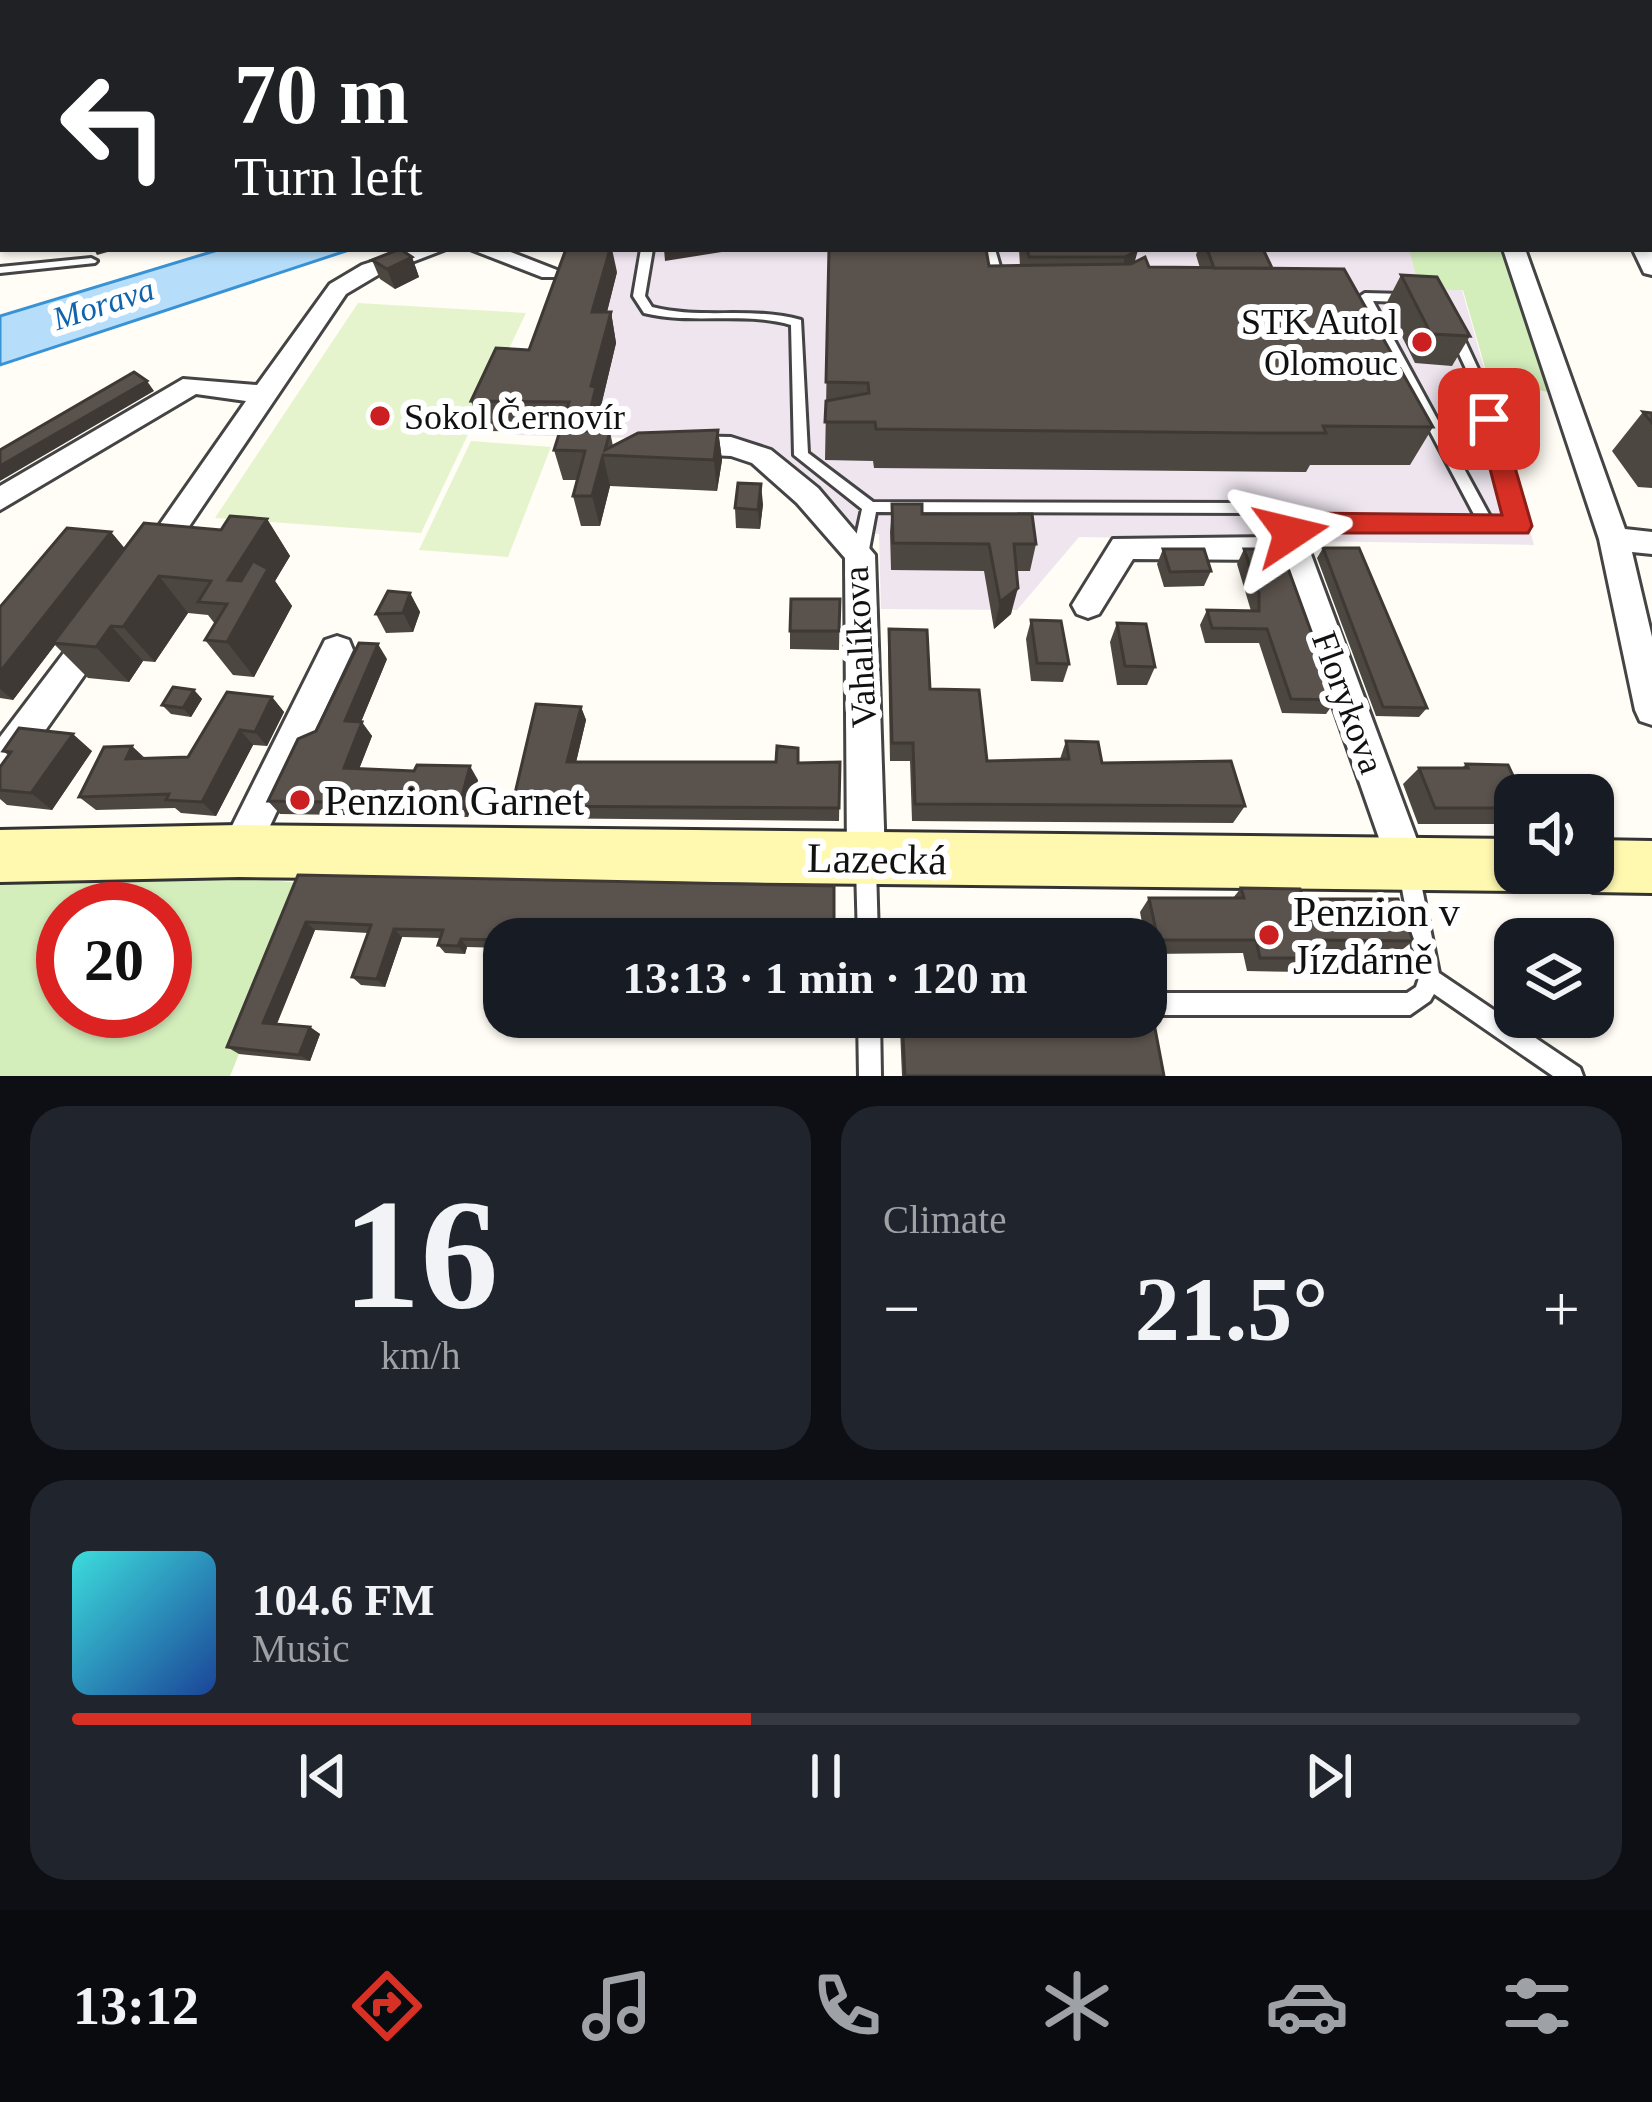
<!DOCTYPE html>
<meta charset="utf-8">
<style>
body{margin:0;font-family:"Times New Roman",serif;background:#20242c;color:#f1f3f6;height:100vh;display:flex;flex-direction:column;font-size:45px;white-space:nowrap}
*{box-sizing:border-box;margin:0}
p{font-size:39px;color:#9ea1a6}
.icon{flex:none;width:66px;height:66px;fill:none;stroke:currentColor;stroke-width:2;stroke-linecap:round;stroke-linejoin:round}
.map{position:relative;height:1076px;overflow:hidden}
.details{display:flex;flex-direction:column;gap:30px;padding:30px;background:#0d0f14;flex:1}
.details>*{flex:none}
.banner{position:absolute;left:0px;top:0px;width:1653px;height:252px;box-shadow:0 3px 9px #0004;background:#202124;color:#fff;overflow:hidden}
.tools{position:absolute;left:1494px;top:774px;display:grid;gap:24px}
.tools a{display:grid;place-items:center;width:120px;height:120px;border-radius:24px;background:#171b24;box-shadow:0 3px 9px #0004;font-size:60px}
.speed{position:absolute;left:36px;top:882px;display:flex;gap:24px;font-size:60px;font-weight:700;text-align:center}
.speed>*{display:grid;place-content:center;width:156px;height:156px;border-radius:50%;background:#171b24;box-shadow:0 3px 9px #0004;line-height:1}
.speed .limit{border:18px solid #d22;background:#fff;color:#111}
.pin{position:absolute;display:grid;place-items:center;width:102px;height:102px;color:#fff;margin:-51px;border-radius:24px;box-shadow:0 6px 18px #0006}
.me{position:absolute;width:132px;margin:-66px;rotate:80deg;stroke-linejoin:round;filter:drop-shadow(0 0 9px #0008)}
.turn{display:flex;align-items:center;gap:42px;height:252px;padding:0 36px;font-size:54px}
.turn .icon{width:156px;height:156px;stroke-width:2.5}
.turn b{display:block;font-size:84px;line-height:102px}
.big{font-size:90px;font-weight:700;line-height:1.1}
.details .widget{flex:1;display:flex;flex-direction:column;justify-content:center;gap:18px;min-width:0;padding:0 42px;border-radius:36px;background:#20242c}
.details .dial{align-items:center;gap:0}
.dial b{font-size:156px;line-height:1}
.song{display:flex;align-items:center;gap:36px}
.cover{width:144px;height:144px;border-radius:18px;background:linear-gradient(135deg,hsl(180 70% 55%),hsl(220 70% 35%))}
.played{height:12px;border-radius:6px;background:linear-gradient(90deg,#d93025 45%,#363941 45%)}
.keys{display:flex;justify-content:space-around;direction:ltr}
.heat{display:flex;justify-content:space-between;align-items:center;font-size:66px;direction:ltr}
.details .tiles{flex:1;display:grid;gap:30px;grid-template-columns:1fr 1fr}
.widget:last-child{grid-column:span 2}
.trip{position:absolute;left:483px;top:918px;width:684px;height:120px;border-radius:36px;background:#171b24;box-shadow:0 3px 9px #0004;font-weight:700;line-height:120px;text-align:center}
.tabs{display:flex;height:192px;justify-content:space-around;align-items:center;background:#090b0e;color:#9ea1a6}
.tabs .icon{width:84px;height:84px}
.tabs .selected{color:#d93025}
.tabs b{font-size:54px;color:#f1f3f6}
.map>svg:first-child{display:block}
</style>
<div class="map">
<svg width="1652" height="1076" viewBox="0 0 1652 1076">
<rect width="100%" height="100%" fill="#fffdf5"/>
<polygon fill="#eee5ef" points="580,249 1409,249 1462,290 1534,545 1079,537 1017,610 881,609 879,534 847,534 773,456 749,441 515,435 559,265"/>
<g fill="#d3edbb" fill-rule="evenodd">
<polygon points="1409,249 1503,249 1552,393 1488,378 1463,290 1420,290"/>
<path d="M166 869 308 884 230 1076H0V875ZM63 909H165V1011H63Z"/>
</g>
<g fill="#e5f4cd">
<polygon points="358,303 526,313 421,533 215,518"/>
<polygon points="471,441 551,447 508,557 419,550"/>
</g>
<polygon fill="#b6defa" stroke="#3892d6" stroke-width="3" points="221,249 352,249 0,365 0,316"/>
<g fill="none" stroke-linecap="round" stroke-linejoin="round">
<defs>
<g id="service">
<polygon points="1650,93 1652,94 1652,100 1650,99"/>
<path d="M641 249H653L645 296 652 307C702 320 751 306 801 320L808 453 873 502 1252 503 1259 508 1252 513 876 512 868 555 865 559H855L852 555 862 509 794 455 791 325C743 311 693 325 644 313L633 296Z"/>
<polygon points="983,249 995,249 1005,284 1003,286 999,288 993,284"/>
<polygon points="91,258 97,261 95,263 0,273 0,267"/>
<polygon points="1365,293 1404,294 1410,298 1404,302 1373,301 1492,520 1509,520 1473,384 1448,330 1454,326 1460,330 1485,384 1525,526 1523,530 1303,529 1300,530 1295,545 1285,545 1282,541 1288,523 1301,517 1477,520 1359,297"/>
<polygon points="866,858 873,860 876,867 878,939 858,939 856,867 859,860"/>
<polygon points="1409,864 1416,866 1419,873 1439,973 1580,1068 1583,1076 1553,1076 1434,994 1430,1001 1410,1015 1146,1015 1146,993 1407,993 1416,987 1419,978 1399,873 1402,866"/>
<polygon points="858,1017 880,1017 881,1076 859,1076"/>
</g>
<g id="minor">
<polygon points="117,0 133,0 116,3"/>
<polygon points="3,93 3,105 0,106 0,94"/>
<polygon points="1652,247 1652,275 1644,273 1634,252"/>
<polygon points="412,249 446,249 378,275 346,294 163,565 141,565 137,557 246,401 196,394 0,510 0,486 183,379 257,385 330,284 362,265"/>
<polygon points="470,249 503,249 562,272 558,277 542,277"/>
<polygon points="1503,249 1525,249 1625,529 1652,532 1652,554 1632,552 1652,637 1652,725 1640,721 1635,710 1599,539"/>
<polygon points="679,436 731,437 771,450 818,488 875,555 885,858 880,871 866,877 852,871 847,858 845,558 797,503 752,463 731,456 669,453 665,446"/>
<polygon points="1290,530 1301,533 1309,549 1426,864 1421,877 1407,883 1393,877 1388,864 1282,560 1133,559 1099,614 1088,618 1077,614 1072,605 1113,539 1277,537"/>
<polygon points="96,621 107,625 112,634 107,643 13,776 0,781 0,737 85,625"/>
<polygon points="337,636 349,640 353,650 252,864 239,869 226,864 220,851 226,838 325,640"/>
</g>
<polygon id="tertiary" points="3,77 3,91 0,92 0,78"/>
<g id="secondary">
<polygon points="239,825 1515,839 1515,873 1539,873 1534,883 1515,891 239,877 0,882 0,830"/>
<polygon points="1593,840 1652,841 1652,893 1593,892 1574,885 1569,873 1593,873"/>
</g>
</defs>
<use href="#service" stroke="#444" stroke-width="6"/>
<use href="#minor" stroke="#444" stroke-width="6"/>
<use href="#tertiary" stroke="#444" stroke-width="6"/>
<use href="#secondary" stroke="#333" stroke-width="6"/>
<use href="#service" fill="#fff" fill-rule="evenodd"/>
<use href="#minor" fill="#fff" fill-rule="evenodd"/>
<use href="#tertiary" fill="#fff" fill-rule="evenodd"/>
<use href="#secondary" fill="#fff9b0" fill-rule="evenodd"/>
</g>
<g fill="#4d4741">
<polygon points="26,0 104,0 71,3"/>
<polygon points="829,249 989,266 1020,266 1019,249 1137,249 1134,263 1149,267 1200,268 1196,255 1198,249 1263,249 1272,268 1433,427 1410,465 1310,465 1306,472 874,468 873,461 825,460"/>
<polygon points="412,257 419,277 395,289 380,279 372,260"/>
<polygon points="617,272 607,312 611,312 616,343 601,406 603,417 600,432 610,432 613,446 718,430 722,460 717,491 610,486 600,526 581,526 573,496 577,480 563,480 554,450 560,432 482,431 471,401"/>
<polygon points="1401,275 1470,336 1452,366 1415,363 1386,304"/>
<polygon points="1643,412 1652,413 1652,488 1638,487 1612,451"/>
<polygon points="763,504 760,529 736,528 735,508"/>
<polygon points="892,504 1036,544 1030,571 1016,571 1011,614 994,629 984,571 891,570 890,532"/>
<polygon points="267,519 290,556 275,581 292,606 254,677 233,675 205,640 215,624 208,615 188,613 155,662 143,661 129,682 88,678 55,645 13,700 0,698 0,607 111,532 125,549"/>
<polygon points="1323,548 1427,708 1419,717 1376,716 1317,558"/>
<polygon points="1163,549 1211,571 1204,586 1164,587 1157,564"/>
<polygon points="1244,549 1336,700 1326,714 1282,713 1259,643 1205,643 1200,625 1207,610 1251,611 1237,564"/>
<polygon points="410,593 420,612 413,632 386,633 376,614"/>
<polygon points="840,599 839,650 790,649 790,631"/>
<polygon points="1031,620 1069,664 1063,682 1031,681 1026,639"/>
<polygon points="1117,623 1155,667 1147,685 1117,685 1110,642"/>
<polygon points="889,629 930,689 987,761 1060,759 1066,741 1102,763 1245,806 1233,823 912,821 910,761 890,761 888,649"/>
<polygon points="387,659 361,722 372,736 359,769 478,780 468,817 280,814 268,801 316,731"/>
<polygon points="194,690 202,699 191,717 171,714 162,705"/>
<polygon points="272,697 284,712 267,746 253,745 216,816 181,813 175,808 96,810 79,797 145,758 188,757"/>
<polygon points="581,707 586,720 576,762 840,762 839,821 519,818 512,806"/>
<polygon points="3,751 92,751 52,810 7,805 0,799 0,767 8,755"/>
<polygon points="1466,764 1515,808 1515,820 1510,824 1418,824 1403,784 1419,768 1462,768"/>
<polygon points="298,875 834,939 504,939 504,948 467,947 465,954 445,953 438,945 440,938 402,937 385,987 361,985 352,977 368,933 315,930 277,1024 310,1027 320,1034 310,1061 239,1054 227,1047"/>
<polygon points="1241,888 1304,899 1413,941 1396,955 1321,954 1322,958 1307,972 1247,971 1243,953 1148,954 1140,912 1149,898 1233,898"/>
<polygon points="792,1017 791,1037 769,1036 768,1028"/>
<polygon points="902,1017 1164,1076 902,1076 900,1029"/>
</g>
<g fill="#3f3935">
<polygon points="64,0 104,0 71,3 66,3"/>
<polygon points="722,0 757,0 732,3 722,3"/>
<polygon points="94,249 118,249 97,255"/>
<polygon points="610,249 612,249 617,272 599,343 592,312"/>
<polygon points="664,249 728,249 728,251 665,261"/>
<polygon points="1138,250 1130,279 1118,286 1125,257"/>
<polygon points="412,257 419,277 395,289 387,269"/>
<polygon points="611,312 616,343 601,406 603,417 593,462 585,431 591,386"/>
<polygon points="147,381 154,391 0,481 0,466"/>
<polygon points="718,430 722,460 717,491 714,460"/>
<polygon points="603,455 610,486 600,526 592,496"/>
<polygon points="761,484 763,504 760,529 758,510"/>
<polygon points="267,519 290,556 275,581 292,606 254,677 227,642 228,580"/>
<polygon points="111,532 127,551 53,643 55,645 13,700 0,689 0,672"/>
<polygon points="159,576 188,613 155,662 123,627"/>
<polygon points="1018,588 1011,614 994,629 1000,602"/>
<polygon points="410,593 420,612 413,632 403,613"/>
<polygon points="111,626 143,661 129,682 96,647"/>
<polygon points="378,644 387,659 355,736 345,721"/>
<polygon points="194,690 202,699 191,717 183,708"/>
<polygon points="272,697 284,712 267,746 255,732"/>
<polygon points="581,707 586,720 573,775 567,762"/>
<polygon points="362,722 372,736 354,782 344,768"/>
<polygon points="240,730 253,745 216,816 202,802"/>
<polygon points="73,734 92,751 52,810 31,793"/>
<polygon points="132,746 147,760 126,759"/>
<polygon points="470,766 478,780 468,817 460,804"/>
<polygon points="306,922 315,930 274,1030 263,1023"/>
<polygon points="394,929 402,937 385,987 377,979"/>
<polygon points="461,939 467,947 465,954 458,946"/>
<polygon points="310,1027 320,1034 310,1061 299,1055"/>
</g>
<g fill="#5a524c" stroke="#3f3935" stroke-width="3">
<polygon points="218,0 236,0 235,3 216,3"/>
<polygon points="345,0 471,0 471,3 325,3"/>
<polygon points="522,0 724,0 725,3 523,3"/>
<polygon points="771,0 815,0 817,3 773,3"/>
<polygon points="400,249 412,257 387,269 372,260"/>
<polygon points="566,249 610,249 592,312 611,312 591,386 596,387 585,431 610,432 605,450 638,433 718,430 714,460 603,455 592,496 573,496 585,451 554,450 569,402 471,401 496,348 529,350"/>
<polygon points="829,249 986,249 989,266 1131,264 1145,257 1149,267 1344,269 1433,427 1323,426 1326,433 1255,433 876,429 875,422 825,422 826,401 869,393 868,383 826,382"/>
<polygon points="1027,249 1137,249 1138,250 1125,257 1029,257"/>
<polygon points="1207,249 1263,249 1272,268 1214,268"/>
<polygon points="1401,275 1437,277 1470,336 1431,334"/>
<polygon points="134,372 147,381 0,466 0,450"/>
<polygon points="1643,412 1652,413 1652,423"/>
<polygon points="738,483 761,484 758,510 735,508"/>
<polygon points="892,504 922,504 922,514 1032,514 1036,544 1014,544 1018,588 1000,602 989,544 893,543"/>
<polygon points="230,516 267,519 228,580 241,581 253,561 268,569 227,642 205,640 227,604 198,602 211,581 159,576 123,627 111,626 96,647 53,643 144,523 221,530"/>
<polygon points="67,528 111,532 0,672 0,607"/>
<polygon points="1323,548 1359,548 1427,708 1383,707"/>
<polygon points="1163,549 1204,549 1211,571 1170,572"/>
<polygon points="1244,549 1281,549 1336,700 1291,699 1267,629 1212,628 1207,610 1259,611 1259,593"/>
<polygon points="388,591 410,593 403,613 376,614"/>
<polygon points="791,599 840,599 839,631 790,631"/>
<polygon points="1031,620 1061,621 1069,664 1037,663"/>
<polygon points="1117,623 1146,624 1155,667 1125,666"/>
<polygon points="889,629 927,630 930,689 979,690 987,761 1069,759 1066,741 1098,742 1102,763 1231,761 1245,806 915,804 913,743 892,743"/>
<polygon points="359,643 378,644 345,721 362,722 344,768 414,771 417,765 470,766 460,804 268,801 298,739 316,731"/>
<polygon points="173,687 194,690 183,708 162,705"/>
<polygon points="227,692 272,697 255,732 240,730 202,802 166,800 169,794 79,797 104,747 132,746 126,759 188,757"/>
<polygon points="536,704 581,707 567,762 776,762 777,746 798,748 798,763 840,762 839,808 512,806"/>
<polygon points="19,728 73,734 31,793 0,790 0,767 11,752 3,751"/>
<polygon points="1466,764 1508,765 1522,795 1515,795 1515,808 1435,808 1419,768 1468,768"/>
<polygon points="298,875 834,886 834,939 528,932 499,934 498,940 461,939 458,946 438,945 443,930 394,929 377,979 352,977 371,925 306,922 263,1023 310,1027 299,1055 227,1047"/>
<polygon points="1241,888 1300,889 1304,899 1398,899 1413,941 1316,940 1322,958 1260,958 1256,940 1158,940 1149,898 1244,898"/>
<polygon points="768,1017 791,1017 790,1030 768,1028"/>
<polygon points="902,1017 1153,1018 1164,1076 905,1076"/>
</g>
<polygon fill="#d93025" stroke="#8d1f18" stroke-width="3" points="1489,411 1501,419 1532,526 1528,533 1308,533 1291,544 1281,541 1277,533 1292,516 1301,513 1502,515 1477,419"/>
<g fill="#cb1f21" stroke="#fff" stroke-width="4.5">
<circle cx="1422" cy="342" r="12"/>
<circle cx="380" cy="416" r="12"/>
<circle cx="300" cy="800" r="12"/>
<circle cx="1269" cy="935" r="12"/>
</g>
<g text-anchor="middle" stroke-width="12" stroke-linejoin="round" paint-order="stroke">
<g font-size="33" font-style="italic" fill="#1063ac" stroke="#fff">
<text transform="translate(103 303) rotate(-18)" y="12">Morava</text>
</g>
<g font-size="36" fill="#111" stroke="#fff" text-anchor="end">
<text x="1398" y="334">STK Autol<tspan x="1398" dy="41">Olomouc</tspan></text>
<text x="404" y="429" text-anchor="start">Sokol Černovír</text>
</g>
<g font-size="36" fill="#111" stroke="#fff">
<text transform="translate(859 647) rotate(-93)" y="13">Vahalíkova</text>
<text transform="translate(1349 702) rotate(70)" y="13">Florykova</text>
</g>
<g font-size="42" fill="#111" stroke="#fff" text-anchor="start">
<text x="324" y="815">Penzion Garnet</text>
<text x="1293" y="926">Penzion v<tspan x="1293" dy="48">Jízdárně</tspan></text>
</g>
<g font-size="42" fill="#111" stroke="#fff">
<text transform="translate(877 858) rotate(1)" y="15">Lazecká</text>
</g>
</g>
</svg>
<div class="tools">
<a><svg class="icon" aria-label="sound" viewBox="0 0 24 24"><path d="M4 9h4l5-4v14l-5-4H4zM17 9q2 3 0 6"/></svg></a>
<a><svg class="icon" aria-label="layers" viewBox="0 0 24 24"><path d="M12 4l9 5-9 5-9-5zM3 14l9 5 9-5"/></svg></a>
</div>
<div class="speed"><div class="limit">20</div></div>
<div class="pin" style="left:1489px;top:419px;background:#d93025"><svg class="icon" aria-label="arrive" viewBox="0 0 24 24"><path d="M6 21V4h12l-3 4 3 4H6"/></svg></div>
<svg class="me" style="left:1291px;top:533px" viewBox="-20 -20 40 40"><path d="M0-17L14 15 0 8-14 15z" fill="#d93025" stroke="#fff" stroke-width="4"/></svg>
<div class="trip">13:13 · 1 min · 120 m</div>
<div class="banner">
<div class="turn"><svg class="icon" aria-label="left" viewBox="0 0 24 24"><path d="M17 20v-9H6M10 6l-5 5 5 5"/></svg><div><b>70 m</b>Turn left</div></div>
</div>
</div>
<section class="details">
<div class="tiles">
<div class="widget dial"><b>16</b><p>km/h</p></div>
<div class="widget"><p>Climate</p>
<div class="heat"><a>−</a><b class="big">21.5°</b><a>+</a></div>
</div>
<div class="widget">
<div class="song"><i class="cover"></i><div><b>104.6 FM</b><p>Music</p></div></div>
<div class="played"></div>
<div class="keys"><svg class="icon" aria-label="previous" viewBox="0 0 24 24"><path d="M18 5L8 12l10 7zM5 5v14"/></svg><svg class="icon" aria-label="pause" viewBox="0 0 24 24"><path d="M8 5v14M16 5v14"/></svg><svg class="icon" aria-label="next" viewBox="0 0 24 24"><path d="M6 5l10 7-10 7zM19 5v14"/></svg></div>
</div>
</div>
</section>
<nav class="tabs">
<b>13:12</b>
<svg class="icon selected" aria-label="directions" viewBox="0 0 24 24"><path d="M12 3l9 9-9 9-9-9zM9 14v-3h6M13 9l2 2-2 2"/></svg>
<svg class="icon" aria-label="music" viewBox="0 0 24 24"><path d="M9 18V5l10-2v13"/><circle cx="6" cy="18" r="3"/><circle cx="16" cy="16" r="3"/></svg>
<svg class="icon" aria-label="phone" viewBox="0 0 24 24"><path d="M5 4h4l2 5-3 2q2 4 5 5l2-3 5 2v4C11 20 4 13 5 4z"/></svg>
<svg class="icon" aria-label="climate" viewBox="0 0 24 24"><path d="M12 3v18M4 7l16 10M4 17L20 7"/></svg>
<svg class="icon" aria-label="car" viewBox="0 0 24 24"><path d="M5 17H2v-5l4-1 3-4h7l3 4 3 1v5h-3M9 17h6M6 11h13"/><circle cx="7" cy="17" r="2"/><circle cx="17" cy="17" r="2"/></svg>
<svg class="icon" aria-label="filters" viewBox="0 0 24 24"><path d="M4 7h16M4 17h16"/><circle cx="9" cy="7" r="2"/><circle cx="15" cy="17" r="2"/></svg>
</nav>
